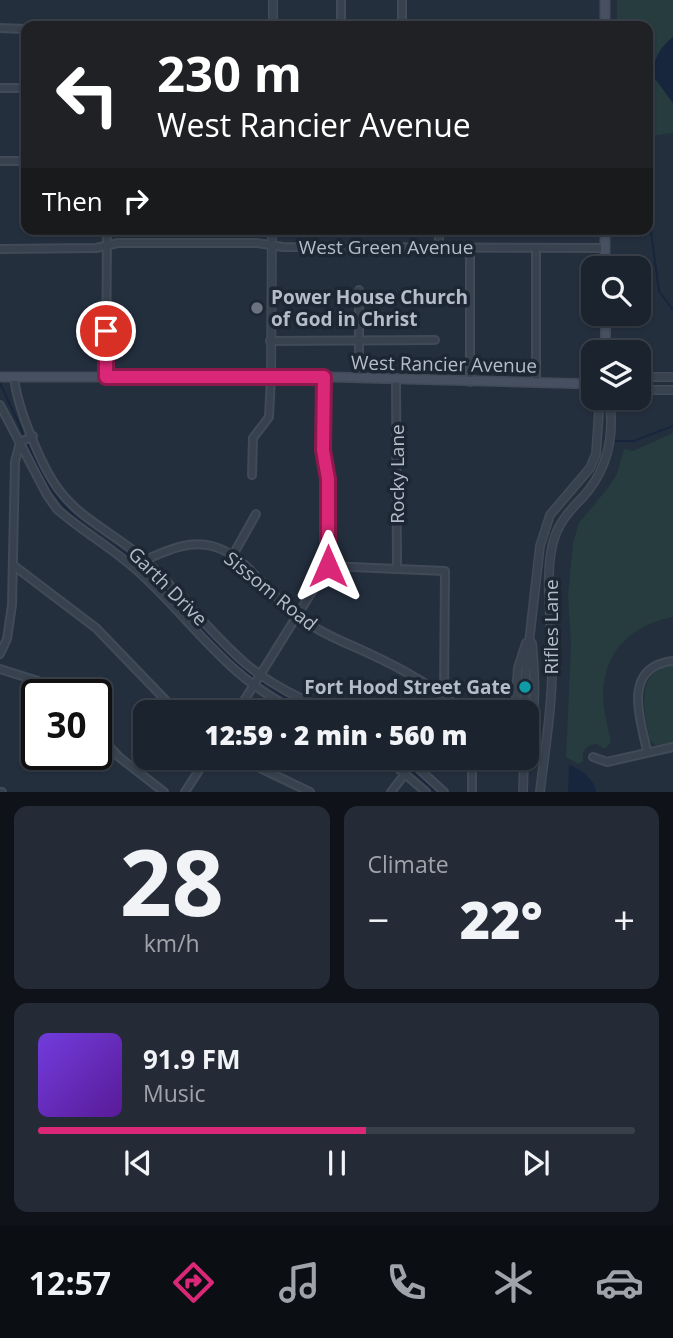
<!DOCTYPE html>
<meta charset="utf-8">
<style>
body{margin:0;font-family:"Open Sans",sans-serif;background:#242b36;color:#f1f3f6;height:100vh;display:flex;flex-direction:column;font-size:26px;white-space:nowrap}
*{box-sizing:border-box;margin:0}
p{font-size:23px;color:#a0a4aa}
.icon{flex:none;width:38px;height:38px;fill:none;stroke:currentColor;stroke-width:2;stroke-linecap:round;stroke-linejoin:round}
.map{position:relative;height:792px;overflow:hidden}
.side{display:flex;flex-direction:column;gap:14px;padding:14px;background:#0f1319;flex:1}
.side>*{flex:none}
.top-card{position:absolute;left:21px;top:21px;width:632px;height:214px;border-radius:14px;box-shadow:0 2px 5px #0004,0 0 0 2px #39404a;background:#202124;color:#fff;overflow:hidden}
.buttons{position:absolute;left:581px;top:256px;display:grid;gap:14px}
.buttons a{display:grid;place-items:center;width:70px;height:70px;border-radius:14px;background:#1b232e;box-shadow:0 2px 5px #0004,0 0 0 2px #39404a;font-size:35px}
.speed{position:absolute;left:21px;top:679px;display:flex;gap:14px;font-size:35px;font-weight:700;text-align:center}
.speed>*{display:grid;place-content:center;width:91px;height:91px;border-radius:50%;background:#1b232e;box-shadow:0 2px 5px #0004,0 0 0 2px #39404a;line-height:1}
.speed .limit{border:4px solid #111;border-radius:10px;background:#fff;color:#111}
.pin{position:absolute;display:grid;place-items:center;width:60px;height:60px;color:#fff;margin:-30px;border:4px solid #fff;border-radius:50%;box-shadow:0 2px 7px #0007}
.me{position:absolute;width:77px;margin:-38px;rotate:0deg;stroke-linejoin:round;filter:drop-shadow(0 0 5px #0008)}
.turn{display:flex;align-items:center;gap:24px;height:147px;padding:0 21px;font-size:32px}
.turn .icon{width:91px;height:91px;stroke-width:2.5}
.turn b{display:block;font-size:49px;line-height:60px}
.then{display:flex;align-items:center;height:66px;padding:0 21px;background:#0003;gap:14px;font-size:26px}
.big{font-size:52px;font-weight:800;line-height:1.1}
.side .card{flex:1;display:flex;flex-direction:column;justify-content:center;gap:10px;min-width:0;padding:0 24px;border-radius:14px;background:#242b36}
.side .dial{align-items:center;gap:0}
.dial b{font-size:91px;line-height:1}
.song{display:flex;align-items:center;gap:21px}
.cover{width:84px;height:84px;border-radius:10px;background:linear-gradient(135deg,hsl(260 70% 55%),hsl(270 70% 35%))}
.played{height:7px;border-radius:4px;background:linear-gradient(90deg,#db2777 55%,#39404a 55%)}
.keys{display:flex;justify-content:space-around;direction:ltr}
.heat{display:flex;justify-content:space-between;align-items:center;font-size:38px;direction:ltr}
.side .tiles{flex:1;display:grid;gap:14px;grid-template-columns:1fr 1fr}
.card:last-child{grid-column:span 2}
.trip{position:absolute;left:133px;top:700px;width:406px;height:70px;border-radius:14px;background:#1b232e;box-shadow:0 2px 5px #0004,0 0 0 2px #39404a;font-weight:800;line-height:70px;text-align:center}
.tab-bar{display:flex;height:112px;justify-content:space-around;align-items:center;background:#0b0e12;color:#a0a4aa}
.tab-bar .icon{width:49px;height:49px}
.tab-bar .current{color:#db2777}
.tab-bar b{font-size:32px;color:#f1f3f6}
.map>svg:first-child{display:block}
</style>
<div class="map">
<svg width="673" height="792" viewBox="0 0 673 792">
<rect width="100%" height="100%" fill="#242f3e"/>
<g fill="#263c3f">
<polygon points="617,0 673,0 673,133 648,136 648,26 617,26"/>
<path d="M673 433V617C632 625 604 650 603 694 603 709 608 727 611 742L605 749 597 744C587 744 581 751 583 761L578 764 566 757 571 645 568 596 573 543 579 523 608 488 617 474 624 449 633 451Z"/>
<path d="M667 664H673V743L655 745 650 740C645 712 634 679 667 664Z"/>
</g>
<g fill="#17263c">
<path d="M673 37V103L653 76C653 59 660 47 673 37Z"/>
<path d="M569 765C581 769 595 780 596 792H568Z"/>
</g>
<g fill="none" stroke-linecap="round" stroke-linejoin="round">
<g stroke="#17263c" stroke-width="2">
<polyline points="648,210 659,291 673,310"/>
<polyline points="0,383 24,435"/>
<polyline points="614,441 634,441 673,426"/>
<path d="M28 443C38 466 49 489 66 508 90 534 129 552 155 578 189 610 215 651 254 677"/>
<polyline points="262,682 291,701 315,712"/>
<polyline points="398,758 436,792"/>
</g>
<defs>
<g id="minor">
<polyline points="402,0 402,26"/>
<polyline points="341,26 341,0"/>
<polyline points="0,28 26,29"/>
<polyline points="0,88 26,88"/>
<polyline points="0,161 26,161"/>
<polyline points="439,229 439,247"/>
<polyline points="470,247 470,382"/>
<polyline points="0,249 96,248 118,243 257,243 283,247 605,248"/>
<polyline points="359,290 359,378"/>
<polyline points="270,341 435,340"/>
<path d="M14 377C17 407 41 466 59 490 82 521 118 535 146 561 181 594 210 633 246 664 271 685 301 699 330 712"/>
<polyline points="106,377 107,229"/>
<polyline points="324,377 323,450 328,479 328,566"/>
<polyline points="396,378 397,569"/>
<polyline points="536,383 536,248"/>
<path d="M0 405 47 495 57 509C84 533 116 550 142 575 197 626 228 679 299 712"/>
<polyline points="252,475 253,438 269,417 271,377"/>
<polyline points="233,555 256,514"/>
<path d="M145 560C166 551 188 540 212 546 242 554 259 582 282 602 291 610 301 617 311 625 329 637 349 644 368 653 401 668 437 689 464 712"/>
<polyline points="13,565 96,628 177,712"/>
<polyline points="328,566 445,571 444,697"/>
<polyline points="0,654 7,639 12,605 15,462 20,442 33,436"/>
<polyline points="0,669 38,681 59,695"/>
<polyline points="237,712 328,566"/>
<polyline points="96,732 119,757 164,792"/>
<path d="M647 751C642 725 625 680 657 665 663 663 666 661 673 661"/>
<polyline points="593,757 607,762 673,747"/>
<polyline points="239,758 310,792"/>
<polyline points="386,758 426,792"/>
<polyline points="407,758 444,792"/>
<polyline points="0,792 2,792"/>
<polyline points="185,792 207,758"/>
<polyline points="391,792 405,774"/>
<polyline points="472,792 472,758"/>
</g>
<g id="tertiary">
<polyline points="273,0 273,26"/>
<polyline points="271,377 272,229"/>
<polyline points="639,377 673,377"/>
<polyline points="639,390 673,390"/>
<polyline points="515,712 518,668 526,643"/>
<polyline points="524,712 526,669 540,546 550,515 590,468 596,454 600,397"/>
<path d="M527 746C537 713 535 677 532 643"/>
<polyline points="523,792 524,758"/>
<path d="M540 792C545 748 553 703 552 659 552 621 543 571 555 536 561 520 571 509 583 497 608 469 615 434 609 397"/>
</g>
<g id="secondary">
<polyline points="605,26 605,0"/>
<polyline points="605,229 605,268"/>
<polyline points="605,352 606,313"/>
<polyline points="0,377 330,377 593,384"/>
</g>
</defs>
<use href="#minor" stroke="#414a57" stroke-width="10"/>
<use href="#tertiary" stroke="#414a57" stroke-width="10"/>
<use href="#secondary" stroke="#414a57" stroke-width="11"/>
<use href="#minor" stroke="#38414e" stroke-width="6"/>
<use href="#tertiary" stroke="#38414e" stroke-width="7"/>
<use href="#secondary" stroke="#465061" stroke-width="8"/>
</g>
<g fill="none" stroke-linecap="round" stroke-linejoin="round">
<defs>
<polyline id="route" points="106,331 106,377 324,377 323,450 328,479 328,566"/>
</defs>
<use href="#route" stroke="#8e194d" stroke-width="18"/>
<use href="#route" stroke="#db2777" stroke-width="12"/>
</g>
<circle fill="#6b7280" stroke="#1d2633" stroke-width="2.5" cx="257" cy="308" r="7"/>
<circle fill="#0f9aa8" stroke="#1d2633" stroke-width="2.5" cx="525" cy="687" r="7"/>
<g text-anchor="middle" stroke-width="7" stroke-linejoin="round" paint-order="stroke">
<g font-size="19" fill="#b4bcc9" stroke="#1d2633">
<text x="386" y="254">West Green Avenue</text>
<text transform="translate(444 364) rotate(1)" y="7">West Rancier Avenue</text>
<text transform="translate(397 474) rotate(-90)" y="7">Rocky Lane</text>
<text transform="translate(168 586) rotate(45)" y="7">Garth Drive</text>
<text transform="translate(271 591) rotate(39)" y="7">Sissom Road</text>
<text transform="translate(551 627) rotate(-90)" y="7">Rifles Lane</text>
</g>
<g font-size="19" font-weight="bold" fill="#b4bcc9" stroke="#1d2633" text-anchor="start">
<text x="271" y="304">Power House Church<tspan x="271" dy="22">of God in Christ</tspan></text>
<text x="511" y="694" text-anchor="end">Fort Hood Street Gate</text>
</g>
</g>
</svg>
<div class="buttons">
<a><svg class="icon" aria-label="search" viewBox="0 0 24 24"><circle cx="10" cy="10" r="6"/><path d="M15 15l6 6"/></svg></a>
<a><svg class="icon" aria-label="layers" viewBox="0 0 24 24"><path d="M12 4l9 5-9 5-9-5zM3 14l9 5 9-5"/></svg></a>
</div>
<div class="speed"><div class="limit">30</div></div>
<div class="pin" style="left:106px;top:331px;background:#d93025"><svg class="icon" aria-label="arrive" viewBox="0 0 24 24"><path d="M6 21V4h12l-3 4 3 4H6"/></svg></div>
<svg class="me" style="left:328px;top:566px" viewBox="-20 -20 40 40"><path d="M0-17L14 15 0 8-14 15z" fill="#db2777" stroke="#fff" stroke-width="4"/></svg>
<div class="trip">12:59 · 2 min · 560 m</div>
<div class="top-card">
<div class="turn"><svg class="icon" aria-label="left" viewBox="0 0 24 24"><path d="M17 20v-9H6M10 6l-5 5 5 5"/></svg><div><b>230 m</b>West Rancier Avenue</div></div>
<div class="then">Then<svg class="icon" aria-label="right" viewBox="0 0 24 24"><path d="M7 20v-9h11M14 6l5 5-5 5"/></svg></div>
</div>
</div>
<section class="side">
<div class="tiles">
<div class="card dial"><b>28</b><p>km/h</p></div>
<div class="card"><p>Climate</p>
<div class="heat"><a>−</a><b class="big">22°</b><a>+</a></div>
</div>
<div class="card">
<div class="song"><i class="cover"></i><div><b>91.9 FM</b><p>Music</p></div></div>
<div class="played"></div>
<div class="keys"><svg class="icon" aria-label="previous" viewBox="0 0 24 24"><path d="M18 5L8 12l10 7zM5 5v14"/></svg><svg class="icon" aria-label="pause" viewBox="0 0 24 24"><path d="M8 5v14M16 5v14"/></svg><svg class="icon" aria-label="next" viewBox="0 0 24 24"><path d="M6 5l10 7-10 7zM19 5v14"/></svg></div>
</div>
</div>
</section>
<nav class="tab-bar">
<b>12:57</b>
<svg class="icon current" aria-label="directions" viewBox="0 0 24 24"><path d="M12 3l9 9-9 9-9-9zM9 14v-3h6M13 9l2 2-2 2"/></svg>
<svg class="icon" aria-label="music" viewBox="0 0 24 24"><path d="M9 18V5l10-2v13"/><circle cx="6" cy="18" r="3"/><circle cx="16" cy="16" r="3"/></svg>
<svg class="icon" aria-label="phone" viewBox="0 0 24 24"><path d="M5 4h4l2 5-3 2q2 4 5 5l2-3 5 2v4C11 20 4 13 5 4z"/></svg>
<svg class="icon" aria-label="climate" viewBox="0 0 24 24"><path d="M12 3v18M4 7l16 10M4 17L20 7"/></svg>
<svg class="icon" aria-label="car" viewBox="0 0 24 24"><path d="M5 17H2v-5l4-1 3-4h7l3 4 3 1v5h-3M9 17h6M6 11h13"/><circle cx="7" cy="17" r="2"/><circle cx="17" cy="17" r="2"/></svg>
</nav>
